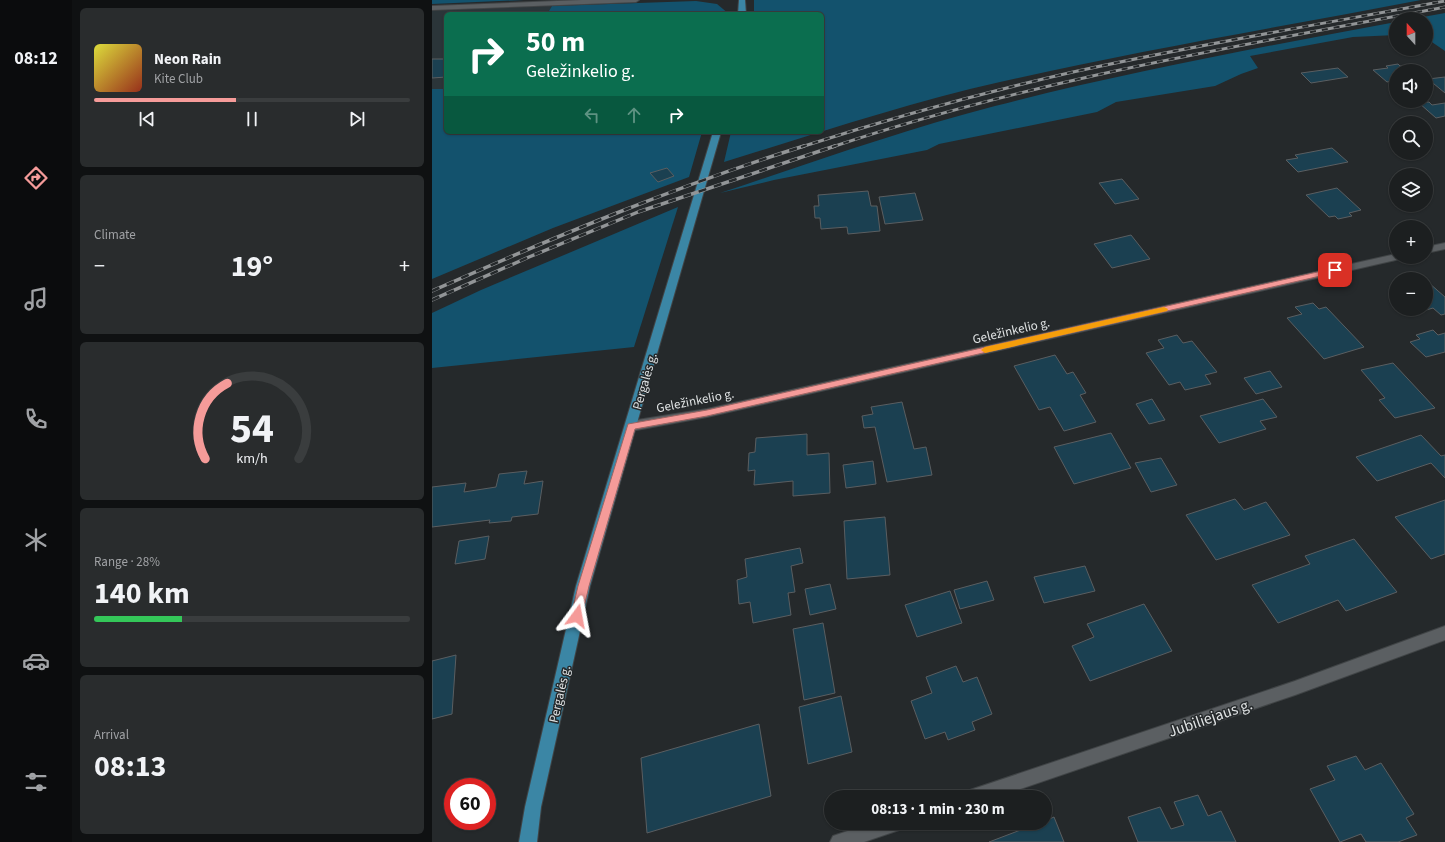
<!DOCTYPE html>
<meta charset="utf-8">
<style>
body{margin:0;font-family:"Source Sans 3",sans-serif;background:#292c2d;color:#f1f3f6;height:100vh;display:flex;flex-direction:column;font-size:15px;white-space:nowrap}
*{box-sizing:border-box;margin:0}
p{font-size:13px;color:#a0a2a5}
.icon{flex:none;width:22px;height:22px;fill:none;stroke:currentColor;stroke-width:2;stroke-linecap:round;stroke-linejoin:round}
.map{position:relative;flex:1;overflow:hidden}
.drawer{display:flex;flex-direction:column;gap:8px;padding:8px;background:#0f1112;width:360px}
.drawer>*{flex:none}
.top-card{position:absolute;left:12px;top:12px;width:380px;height:122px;border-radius:6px;box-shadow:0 1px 3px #0004,0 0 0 1px #3a3d3e;background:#0b6e4f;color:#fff;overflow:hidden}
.needle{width:26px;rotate:339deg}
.controls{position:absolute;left:957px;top:12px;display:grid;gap:8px}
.controls a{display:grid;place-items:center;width:44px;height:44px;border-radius:50%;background:#1c1f20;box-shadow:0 1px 3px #0004,0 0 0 1px #3a3d3e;font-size:20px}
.speed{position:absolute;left:12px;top:778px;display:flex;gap:8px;font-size:20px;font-weight:700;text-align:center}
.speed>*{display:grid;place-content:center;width:52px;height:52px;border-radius:50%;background:#1c1f20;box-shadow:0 1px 3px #0004,0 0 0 1px #3a3d3e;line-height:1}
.speed .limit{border:6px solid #d22;background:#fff;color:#111}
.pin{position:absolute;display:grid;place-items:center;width:34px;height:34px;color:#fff;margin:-17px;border-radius:8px;box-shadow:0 2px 6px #0006}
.me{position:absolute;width:44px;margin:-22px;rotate:13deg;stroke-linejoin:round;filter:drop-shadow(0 0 3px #0008)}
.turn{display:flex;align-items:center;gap:14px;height:84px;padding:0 16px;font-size:18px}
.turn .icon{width:52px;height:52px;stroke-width:2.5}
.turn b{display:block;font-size:28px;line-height:34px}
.lanes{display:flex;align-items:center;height:38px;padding:0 16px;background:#0003;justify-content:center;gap:20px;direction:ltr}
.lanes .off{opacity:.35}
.big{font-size:30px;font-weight:700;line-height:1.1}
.drawer .widget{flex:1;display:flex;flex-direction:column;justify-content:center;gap:6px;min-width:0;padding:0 14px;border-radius:6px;background:#292c2d}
.drawer .dial{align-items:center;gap:0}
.dial svg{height:104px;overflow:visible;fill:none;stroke:#3a3d3e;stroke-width:7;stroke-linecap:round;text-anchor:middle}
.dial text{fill:#f1f3f6;stroke:none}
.song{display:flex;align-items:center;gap:12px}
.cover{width:48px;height:48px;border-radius:6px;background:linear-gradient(135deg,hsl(60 70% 55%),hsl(10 70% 35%))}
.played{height:4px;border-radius:2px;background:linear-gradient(90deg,#f59b99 45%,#3a3d3e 45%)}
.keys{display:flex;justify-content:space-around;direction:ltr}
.heat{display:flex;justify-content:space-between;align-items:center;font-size:22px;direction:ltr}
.charge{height:6px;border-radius:3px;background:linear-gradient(90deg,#34c759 28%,#3a3d3e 0)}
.trip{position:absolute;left:392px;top:790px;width:228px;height:40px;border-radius:20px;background:#1c1f20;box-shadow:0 1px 3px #0004,0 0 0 1px #3a3d3e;font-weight:700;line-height:40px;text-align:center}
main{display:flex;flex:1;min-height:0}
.dock{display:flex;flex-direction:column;width:72px;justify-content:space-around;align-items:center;background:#0b0c0d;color:#a0a2a5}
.dock .icon{width:28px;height:28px}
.dock .current{color:#f59b99}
.dock b{font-size:18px;color:#f1f3f6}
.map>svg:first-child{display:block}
</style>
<main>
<nav class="dock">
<b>08:12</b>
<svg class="icon current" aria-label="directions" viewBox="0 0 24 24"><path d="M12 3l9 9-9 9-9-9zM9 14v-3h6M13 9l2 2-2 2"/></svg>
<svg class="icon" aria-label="music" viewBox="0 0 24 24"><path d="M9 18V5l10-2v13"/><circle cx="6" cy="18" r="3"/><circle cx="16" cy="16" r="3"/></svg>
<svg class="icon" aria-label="phone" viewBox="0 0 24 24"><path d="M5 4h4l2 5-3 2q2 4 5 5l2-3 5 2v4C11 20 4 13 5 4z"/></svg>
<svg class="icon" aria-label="climate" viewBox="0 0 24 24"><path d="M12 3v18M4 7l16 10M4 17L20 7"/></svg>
<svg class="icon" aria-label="car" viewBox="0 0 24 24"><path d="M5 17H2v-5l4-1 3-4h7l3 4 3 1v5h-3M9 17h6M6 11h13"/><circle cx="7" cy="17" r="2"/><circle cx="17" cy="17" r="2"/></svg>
<svg class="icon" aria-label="filters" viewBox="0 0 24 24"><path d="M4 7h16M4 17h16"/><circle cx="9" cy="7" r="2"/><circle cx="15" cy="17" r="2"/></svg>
</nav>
<section class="drawer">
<div class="widget">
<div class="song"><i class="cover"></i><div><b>Neon Rain</b><p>Kite Club</p></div></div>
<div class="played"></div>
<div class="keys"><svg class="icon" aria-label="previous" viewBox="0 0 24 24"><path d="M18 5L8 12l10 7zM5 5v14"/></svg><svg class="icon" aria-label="pause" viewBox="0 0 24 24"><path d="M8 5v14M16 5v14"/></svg><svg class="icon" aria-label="next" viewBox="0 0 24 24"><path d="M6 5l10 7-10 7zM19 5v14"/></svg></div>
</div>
<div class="widget"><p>Climate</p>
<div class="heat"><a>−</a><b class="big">19°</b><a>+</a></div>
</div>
<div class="widget dial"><svg viewBox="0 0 100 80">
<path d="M14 69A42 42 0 1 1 86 69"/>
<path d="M14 69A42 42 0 0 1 31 11" stroke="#f59b99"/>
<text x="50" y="56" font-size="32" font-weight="700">54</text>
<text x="50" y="72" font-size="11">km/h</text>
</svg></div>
<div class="widget"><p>Range · 28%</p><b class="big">140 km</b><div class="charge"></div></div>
<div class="widget"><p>Arrival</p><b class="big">08:13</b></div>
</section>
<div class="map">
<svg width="1013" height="842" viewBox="0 0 1013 842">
<rect width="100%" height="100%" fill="#25292b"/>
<polygon fill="#2b3539" points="120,6 115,14 14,14 14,89 0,89 0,11"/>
<g fill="#13526d">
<polygon points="0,0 92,0 0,4"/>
<path d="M322 0H989C849 27 708 50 568 82 475 103 383 134 292 162L299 132H390V14H322Z"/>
<polygon points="264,1 285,4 297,14 115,14 120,6"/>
<polygon points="1013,13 1013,51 994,38 994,19 980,19"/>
<path d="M964 22V35L921 37 818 56 826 68 809 74 783 86 684 102 665 112 507 144 495 150 342 180 288 193C379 163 470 130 563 106 695 72 830 47 964 22Z"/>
<polygon points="0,89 14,89 14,132 270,132 257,177 121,228 0,279"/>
<polygon points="246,207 202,347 0,368 0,313 49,290"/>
</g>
<g fill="#1b4051" stroke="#5a5e61">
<polygon points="0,59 14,59 14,77 0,78"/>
<polygon points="966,64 968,66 980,65 988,71 964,71 964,80 955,82 941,70 956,68 954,66"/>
<polygon points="906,68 916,77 879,83 869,73"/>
<polygon points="1013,77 1013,93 996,79"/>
<polygon points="997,102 1000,105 1013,103 1013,116 1004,118 987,103"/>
<polygon points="900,148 916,162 866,172 854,160 866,158 863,155"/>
<polygon points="235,168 242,176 226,182 218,173"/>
<polygon points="690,179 707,199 683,204 667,183"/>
<polygon points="905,188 929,210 917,213 920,216 906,219 903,216 897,217 874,195"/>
<polygon points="436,191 439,206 445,206 448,231 416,234 415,227 389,229 388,218 383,218 382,206 387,206 386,195"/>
<polygon points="483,193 491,220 453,224 447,197"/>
<polygon points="699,235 718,259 680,268 662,244"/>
<polygon points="997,283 1013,297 1013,314 1009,315 1001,308 984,313 980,309 994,309 994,284"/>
<polygon points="881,303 887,309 894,307 932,347 892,359 855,318 870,314 863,307"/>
<polygon points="1001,330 1006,335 1013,333 1013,352 994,357 978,342 988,339 984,335"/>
<polygon points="745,335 751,343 760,341 785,372 773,375 779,384 753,390 748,382 737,385 714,353 732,348 726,340"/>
<polygon points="623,355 635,374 641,372 654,393 648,395 664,422 632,431 618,407 607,410 582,366"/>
<polygon points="961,363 1003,408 963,418 947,400 953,398 929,370"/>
<polygon points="838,371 850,387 824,394 812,378"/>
<polygon points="720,399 733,420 717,424 704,404"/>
<polygon points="831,399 845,417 828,421 834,429 787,443 768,416"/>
<polygon points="470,402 482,449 494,447 500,475 455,482 443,427 432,428 430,416 441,414 439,407"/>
<polygon points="679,433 699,468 642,484 622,447"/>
<polygon points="375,434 375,455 397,453 398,493 361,496 361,481 322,485 323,470 316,471 317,453 323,452 324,438"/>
<polygon points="989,435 1009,456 1013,455 1013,478 999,463 945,481 924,457"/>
<polygon points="729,458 745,485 719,492 703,463"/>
<polygon points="441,461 444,484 414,488 411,465"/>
<polygon points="95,471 92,484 111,481 106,514 80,517 79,521 57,523 58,520 0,527 0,487 34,483 32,492 64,487 67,474"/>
<polygon points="803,499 812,510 834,502 858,535 784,560 754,515"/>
<polygon points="1013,500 1013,554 999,559 963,517"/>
<polygon points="453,517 458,575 415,579 412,521"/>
<polygon points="57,536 53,559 23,564 27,541"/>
<polygon points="922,539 965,592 914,611 906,600 846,623 820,585 878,564 873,556"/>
<polygon points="368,548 371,563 359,566 363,592 356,593 359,615 321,623 318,602 307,604 305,580 315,577 313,559"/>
<polygon points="653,566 663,591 612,603 602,577"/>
<polygon points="555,581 562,600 528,609 522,590"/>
<polygon points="398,584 404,609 378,615 373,589"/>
<polygon points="518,591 530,623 485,637 473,605"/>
<polygon points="712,604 740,651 658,681 640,646 662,637 655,624"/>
<polygon points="391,623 403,693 372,700 361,629"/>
<polygon points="24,655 20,714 0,719 0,661"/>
<polygon points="524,666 531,682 545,677 560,714 540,722 543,730 516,740 513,732 493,739 479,701 500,693 494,677"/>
<polygon points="409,696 420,752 376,764 367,707"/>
<polygon points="327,724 339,796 215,833 209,758"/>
<polygon points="924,756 933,770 949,763 982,814 974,818 985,835 966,842 934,842 929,834 908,842 878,789 903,780 895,766"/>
<polygon points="766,795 776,816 789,811 804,842 706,842 696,817 728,807 739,829 752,825 742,802"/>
<polygon points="622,817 632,842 557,842 607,823 613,823 613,821"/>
</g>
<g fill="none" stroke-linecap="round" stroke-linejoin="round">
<defs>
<g id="minor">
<polygon points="150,0 207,0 204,2 0,10 0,6"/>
<polygon points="1013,243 1013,249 994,253 994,247"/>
<polygon points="964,254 964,257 969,257 968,259 275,417 199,431 195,429 193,426 195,423 199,421 275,409"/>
<polygon points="1013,626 1013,640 863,695 565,797 533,797 535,791 541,789 863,681"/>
<polygon points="439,823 472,823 470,829 432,842 398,842 401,836"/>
</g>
<g id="primary">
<polygon points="307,0 313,0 314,14 306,14"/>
<polygon points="281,132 289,132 158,586 109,807 105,842 87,842 93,807 144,586"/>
</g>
</defs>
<use href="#minor" stroke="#404446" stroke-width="2"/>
<use href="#primary" stroke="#404446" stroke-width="2"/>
<use href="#minor" fill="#5b5f62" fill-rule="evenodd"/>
<use href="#primary" fill="#3b86a5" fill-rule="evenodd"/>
<defs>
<g id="rail-far1">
<path d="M369 147C459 118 549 93 641 72 764 45 889 24 1013 1"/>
<path d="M400 147C599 80 807 46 1013 7"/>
</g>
<g id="rail">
<path d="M0 291C122 237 245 186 372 146"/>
<polyline points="0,300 97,257 206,212 403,146"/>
</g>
</defs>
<use href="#rail-far1" stroke="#929597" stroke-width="3"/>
<use href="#rail" stroke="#929597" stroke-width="3.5"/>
<use href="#rail-far1" stroke="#25292b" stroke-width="2" stroke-dasharray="6" stroke-linecap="butt"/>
<use href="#rail" stroke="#25292b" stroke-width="2.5" stroke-dasharray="8" stroke-linecap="butt"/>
</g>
<polygon fill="#f59b99" stroke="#9f6563" points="903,268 907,270 906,272 275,416 203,429 157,586 150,616 149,619 145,621 141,619 139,616 146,586 196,424 275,410"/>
<polygon fill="#f59e0b" points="732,307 736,309 735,311 553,353 549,350 553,347"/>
<g text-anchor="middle" stroke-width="3" stroke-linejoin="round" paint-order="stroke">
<g font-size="13" fill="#dfe2e3" stroke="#25292b">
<text transform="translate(579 330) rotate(-13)" y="5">Geležinkelio g.</text>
<text transform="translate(212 381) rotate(-74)" y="5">Pergalės g.</text>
<text transform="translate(263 400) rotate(-11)" y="5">Geležinkelio g.</text>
<text transform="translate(127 694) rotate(-77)" y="5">Pergalės g.</text>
</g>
<g font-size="16" fill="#dfe2e3" stroke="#25292b">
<text transform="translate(778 717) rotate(-19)" y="6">Jubiliejaus g.</text>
</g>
</g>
</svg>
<div class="controls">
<a><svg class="needle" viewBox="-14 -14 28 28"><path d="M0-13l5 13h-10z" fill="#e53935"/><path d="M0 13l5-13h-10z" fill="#a0a2a5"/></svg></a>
<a><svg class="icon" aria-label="sound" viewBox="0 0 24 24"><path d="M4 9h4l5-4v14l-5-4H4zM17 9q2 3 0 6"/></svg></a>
<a><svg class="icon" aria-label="search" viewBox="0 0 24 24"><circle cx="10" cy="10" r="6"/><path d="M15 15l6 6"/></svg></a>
<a><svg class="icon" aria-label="layers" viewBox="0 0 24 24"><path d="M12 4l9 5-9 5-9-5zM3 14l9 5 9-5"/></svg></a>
<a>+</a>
<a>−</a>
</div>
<div class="speed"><div class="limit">60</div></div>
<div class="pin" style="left:903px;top:270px;background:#d93025"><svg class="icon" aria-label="arrive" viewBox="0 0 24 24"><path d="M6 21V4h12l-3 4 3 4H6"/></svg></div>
<svg class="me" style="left:145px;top:616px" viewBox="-20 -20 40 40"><path d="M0-17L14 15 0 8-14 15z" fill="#f59b99" stroke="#fff" stroke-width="4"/></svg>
<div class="trip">08:13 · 1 min · 230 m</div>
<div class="top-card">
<div class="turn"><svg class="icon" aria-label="right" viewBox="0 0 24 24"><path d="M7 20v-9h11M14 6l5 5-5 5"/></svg><div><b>50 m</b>Geležinkelio g.</div></div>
<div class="lanes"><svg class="icon off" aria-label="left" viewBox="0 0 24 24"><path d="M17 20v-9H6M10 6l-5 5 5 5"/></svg><svg class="icon off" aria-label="ahead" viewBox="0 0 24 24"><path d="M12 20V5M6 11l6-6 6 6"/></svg><svg class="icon" aria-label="right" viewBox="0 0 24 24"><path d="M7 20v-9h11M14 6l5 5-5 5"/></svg></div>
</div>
</div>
</main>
